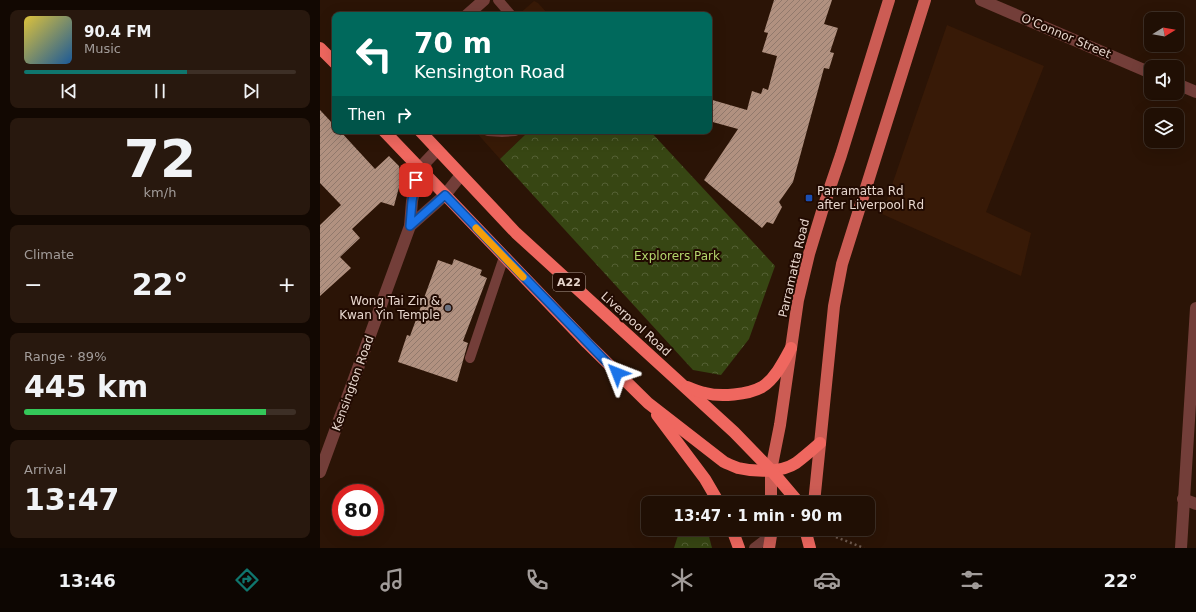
<!DOCTYPE html>
<meta charset="utf-8">
<style>
body{margin:0;font-family:"DejaVu Sans",sans-serif;background:#28180e;color:#f1f3f6;height:100vh;display:flex;flex-direction:column;font-size:15px;white-space:nowrap}
*{box-sizing:border-box;margin:0}
p{font-size:13px;color:#a29c9a}
.icon{flex:none;width:22px;height:22px;fill:none;stroke:currentColor;stroke-width:2;stroke-linecap:round;stroke-linejoin:round}
.map{position:relative;flex:1;overflow:hidden}
.details{display:flex;flex-direction:column;gap:10px;padding:10px;background:#120802;width:320px}
.details>*{flex:none}
.guide{position:absolute;left:12px;top:12px;width:380px;height:122px;border-radius:8px;box-shadow:0 4px 16px #0002,0 0 0 1px #3d2f26;background:#00695c;color:#fff;overflow:hidden}
.needle{width:26px;rotate:79deg}
.buttons{position:absolute;left:824px;top:12px;display:grid;gap:8px}
.buttons a{display:grid;place-items:center;width:40px;height:40px;border-radius:8px;background:#200f04;box-shadow:0 4px 16px #0002,0 0 0 1px #3d2f26;font-size:20px}
.speed{position:absolute;left:12px;top:484px;display:flex;gap:8px;font-size:20px;font-weight:700;text-align:center}
.speed>*{display:grid;place-content:center;width:52px;height:52px;border-radius:50%;background:#200f04;box-shadow:0 4px 16px #0002,0 0 0 1px #3d2f26;line-height:1}
.speed .limit{border:6px solid #d22;background:#fff;color:#111}
.pin{position:absolute;display:grid;place-items:center;width:34px;height:34px;color:#fff;margin:-17px;border-radius:8px;box-shadow:0 2px 6px #0006}
.me{position:absolute;width:44px;margin:-22px;rotate:315deg;stroke-linejoin:round;filter:drop-shadow(0 0 3px #0008)}
.turn{display:flex;align-items:center;gap:14px;height:84px;padding:0 16px;font-size:18px}
.turn .icon{width:52px;height:52px;stroke-width:2.5}
.turn b{display:block;font-size:28px;line-height:34px}
.then{display:flex;align-items:center;height:38px;padding:0 16px;background:#0003;gap:8px;font-size:15px}
.big{font-size:30px;font-weight:700;line-height:1.1}
.details .widget{flex:1;display:flex;flex-direction:column;justify-content:center;gap:6px;min-width:0;padding:0 14px;border-radius:8px;background:#28180e}
.details .dial{align-items:center;gap:0}
.dial b{font-size:52px;line-height:1}
.song{display:flex;align-items:center;gap:12px}
.cover{width:48px;height:48px;border-radius:6px;background:linear-gradient(135deg,hsl(50 70% 55%),hsl(210 70% 35%))}
.played{height:4px;border-radius:2px;background:linear-gradient(90deg,#0f766e 60%,#3d2f26 60%)}
.keys{display:flex;justify-content:space-around;direction:ltr}
.heat{display:flex;justify-content:space-between;align-items:center;font-size:22px;direction:ltr}
.charge{height:6px;border-radius:3px;background:linear-gradient(90deg,#34c759 89%,#3d2f26 0)}
.trip{position:absolute;left:321px;top:496px;width:234px;height:40px;border-radius:8px;background:#200f04;box-shadow:0 4px 16px #0002,0 0 0 1px #3d2f26;font-weight:700;line-height:40px;text-align:center}
.tabs{display:flex;height:64px;justify-content:space-around;align-items:center;background:#0d0602;color:#a29c9a}
.tabs .icon{width:28px;height:28px}
.tabs .selected{color:#0f766e}
.tabs b{font-size:18px;color:#f1f3f6}
main{display:flex;flex:1;min-height:0}
.map>svg:first-child{display:block}
</style>
<main>
<section class="details">
<div class="widget">
<div class="song"><i class="cover"></i><div><b>90.4 FM</b><p>Music</p></div></div>
<div class="played"></div>
<div class="keys"><svg class="icon" aria-label="previous" viewBox="0 0 24 24"><path d="M18 5L8 12l10 7zM5 5v14"/></svg><svg class="icon" aria-label="pause" viewBox="0 0 24 24"><path d="M8 5v14M16 5v14"/></svg><svg class="icon" aria-label="next" viewBox="0 0 24 24"><path d="M6 5l10 7-10 7zM19 5v14"/></svg></div>
</div>
<div class="widget dial"><b>72</b><p>km/h</p></div>
<div class="widget"><p>Climate</p>
<div class="heat"><a>−</a><b class="big">22°</b><a>+</a></div>
</div>
<div class="widget"><p>Range · 89%</p><b class="big">445 km</b><div class="charge"></div></div>
<div class="widget"><p>Arrival</p><b class="big">13:47</b></div>
</section>
<div class="map">
<svg width="876" height="548" viewBox="0 0 876 548">
<defs>
<pattern id="forest-crowns" width="20" height="18" patternUnits="userSpaceOnUse"><rect width="20" height="18" fill="#374613"/><path d="M2 6a3 3 0 1 1 6 0M12 15a3 3 0 1 1 6 0" fill="none" stroke="#546034"/></pattern>
<pattern id="building-hatch" width="6" height="6" patternUnits="userSpaceOnUse"><rect width="6" height="6" fill="#b19180"/><path d="M-1 1l2-2M0 6l6-6M5 7l2-2" fill="none" stroke="#91796c"/></pattern>
</defs>
<rect width="100%" height="100%" fill="#2b1406"/>
<g fill="#381a07">
<polygon points="214,1 218,3 229,15 198,15"/>
<polygon points="627,25 724,66 666,212 711,233 701,276 562,214"/>
<polygon points="155,131 209,131 180,159"/>
</g>
<g fill="url(#forest-crowns)">
<polygon points="209,131 330,131 455,266 429,339 401,375 373,370 180,159"/>
<polygon points="360,529 387,529 392,548 354,548"/>
</g>
<g fill="url(#building-hatch)">
<polygon points="454,0 512,0 504,24 518,28 510,52 514,53 509,69 504,68 473,182 459,202 462,207 453,224 447,222 442,228 384,180 418,129 389,121 389,99 427,110 432,91 441,94 443,88 448,90 457,56 442,52 448,33 444,32"/>
<polygon points="0,110 15,126 15,131 20,131 55,169 69,156 79,166 81,180 74,206 61,202 32,229 40,238 20,257 31,268 0,296 0,225 21,205 0,183"/>
<polygon points="134,259 162,270 160,275 167,278 143,341 148,343 137,382 78,362 87,335 90,336 118,260 132,265"/>
</g>
<g fill="none" stroke-linecap="round" stroke-linejoin="round">
<polyline stroke="#6f5a4e" stroke-width="2.5" stroke-dasharray="2 3" stroke-linecap="butt" points="516,537 544,548"/>
<g stroke="#733e39" stroke-width="10">
<polyline points="178,0 191,15"/>
<polyline points="168,131 182,132 195,131"/>
<polyline points="150,358 184,257"/>
<polyline points="434,548 452,534"/>
</g>
<g stroke="#733e39" stroke-width="12">
<polyline points="661,0 831,73"/>
<polyline points="147,15 164,0"/>
<polyline points="857,84 876,92"/>
<polyline points="90,226 125,195 141,175"/>
<polyline points="0,472 90,226 92,201 99,169 117,150"/>
<polyline points="863,499 876,504"/>
<polyline points="861,548 876,308"/>
</g>
<g stroke="#cc5c54" stroke-width="12">
<polyline points="451,503 451,470 460,425 478,300 489,254 503,208 521,155 569,0"/>
<polyline points="494,503 514,306 522,264 605,0"/>
<polyline points="449,548 452,529"/>
</g>
<g stroke="#ef675f" stroke-width="12">
<polyline points="0,48 15,63"/>
<path d="M64 131 267 343 328 403 404 462C408 464 413 466 418 468 435 472 461 473 476 463 484 457 492 450 500 443"/>
<polyline points="100,131 196,233 414,432 451,470 479,503"/>
<path d="M367 387C373 389 379 392 385 393 400 397 428 395 442 387 455 379 464 361 471 348"/>
<polyline points="337,415 385,479 399,503"/>
<polyline points="412,529 419,548"/>
<polyline points="485,529 490,548"/>
</g>
</g>
<g fill="none" stroke-linecap="round" stroke-linejoin="round">
<defs>
<polyline id="route" points="96,180 92,201 90,226 125,195 297,373"/>
</defs>
<use href="#route" stroke="#114b97" stroke-width="10"/>
<use href="#route" stroke="#1a73e8" stroke-width="7"/>
<polyline stroke="#f59e0b" stroke-width="7" points="156,228 203,277"/>
</g>
<rect fill="#1a4fb4" stroke="#210a01" stroke-width="1.5" x="485" y="194" width="8" height="8" rx="2"/>
<circle fill="#6b7280" stroke="#210a01" stroke-width="1.5" cx="128" cy="308" r="4"/>
<g text-anchor="middle" stroke-width="4" stroke-linejoin="round" paint-order="stroke">
<rect fill="#210a01" stroke="#ac9990" stroke-width="1" x="233" y="273" width="32" height="18" rx="3"/>
<g font-size="11" font-weight="bold" fill="#e7d6cd">
<text x="249" y="286">A22</text>
</g>
<g font-size="12" fill="#e7d6cd" stroke="#210a01">
<text transform="translate(746 36) rotate(23)" y="4">O'Connor Street</text>
<text transform="translate(474 268) rotate(-77)" y="4">Parramatta Road</text>
<text transform="translate(316 324) rotate(42)" y="4">Liverpool Road</text>
<text transform="translate(33 383) rotate(-70)" y="4">Kensington Road</text>
</g>
<g font-size="12" fill="#e7d6cd" stroke="#210a01" text-anchor="start">
<text x="497" y="195">Parramatta Rd<tspan x="497" dy="14">after Liverpool Rd</tspan></text>
<text x="120" y="305" text-anchor="end">Wong Tai Zin &amp;<tspan x="120" dy="14">Kwan Yin Temple</tspan></text>
</g>
<g font-size="12" fill="#b3d66c" stroke="#210a01">
<text x="357" y="260">Explorers Park</text>
</g>
</g>
</svg>
<div class="buttons">
<a><svg class="needle" viewBox="-14 -14 28 28"><path d="M0-13l5 13h-10z" fill="#e53935"/><path d="M0 13l5-13h-10z" fill="#a29c9a"/></svg></a>
<a><svg class="icon" aria-label="sound" viewBox="0 0 24 24"><path d="M4 9h4l5-4v14l-5-4H4zM17 9q2 3 0 6"/></svg></a>
<a><svg class="icon" aria-label="layers" viewBox="0 0 24 24"><path d="M12 4l9 5-9 5-9-5zM3 14l9 5 9-5"/></svg></a>
</div>
<div class="speed"><div class="limit">80</div></div>
<div class="pin" style="left:96px;top:180px;background:#d93025"><svg class="icon" aria-label="arrive" viewBox="0 0 24 24"><path d="M6 21V4h12l-3 4 3 4H6"/></svg></div>
<svg class="me" style="left:297px;top:373px" viewBox="-20 -20 40 40"><path d="M0-17L14 15 0 8-14 15z" fill="#1a73e8" stroke="#fff" stroke-width="4"/></svg>
<div class="trip">13:47 · 1 min · 90 m</div>
<div class="guide">
<div class="turn"><svg class="icon" aria-label="left" viewBox="0 0 24 24"><path d="M17 20v-9H6M10 6l-5 5 5 5"/></svg><div><b>70 m</b>Kensington Road</div></div>
<div class="then">Then<svg class="icon" aria-label="right" viewBox="0 0 24 24"><path d="M7 20v-9h11M14 6l5 5-5 5"/></svg></div>
</div>
</div>
</main>
<nav class="tabs">
<b>13:46</b>
<svg class="icon selected" aria-label="directions" viewBox="0 0 24 24"><path d="M12 3l9 9-9 9-9-9zM9 14v-3h6M13 9l2 2-2 2"/></svg>
<svg class="icon" aria-label="music" viewBox="0 0 24 24"><path d="M9 18V5l10-2v13"/><circle cx="6" cy="18" r="3"/><circle cx="16" cy="16" r="3"/></svg>
<svg class="icon" aria-label="phone" viewBox="0 0 24 24"><path d="M5 4h4l2 5-3 2q2 4 5 5l2-3 5 2v4C11 20 4 13 5 4z"/></svg>
<svg class="icon" aria-label="climate" viewBox="0 0 24 24"><path d="M12 3v18M4 7l16 10M4 17L20 7"/></svg>
<svg class="icon" aria-label="car" viewBox="0 0 24 24"><path d="M5 17H2v-5l4-1 3-4h7l3 4 3 1v5h-3M9 17h6M6 11h13"/><circle cx="7" cy="17" r="2"/><circle cx="17" cy="17" r="2"/></svg>
<svg class="icon" aria-label="filters" viewBox="0 0 24 24"><path d="M4 7h16M4 17h16"/><circle cx="9" cy="7" r="2"/><circle cx="15" cy="17" r="2"/></svg>
<b>22°</b>
</nav>
